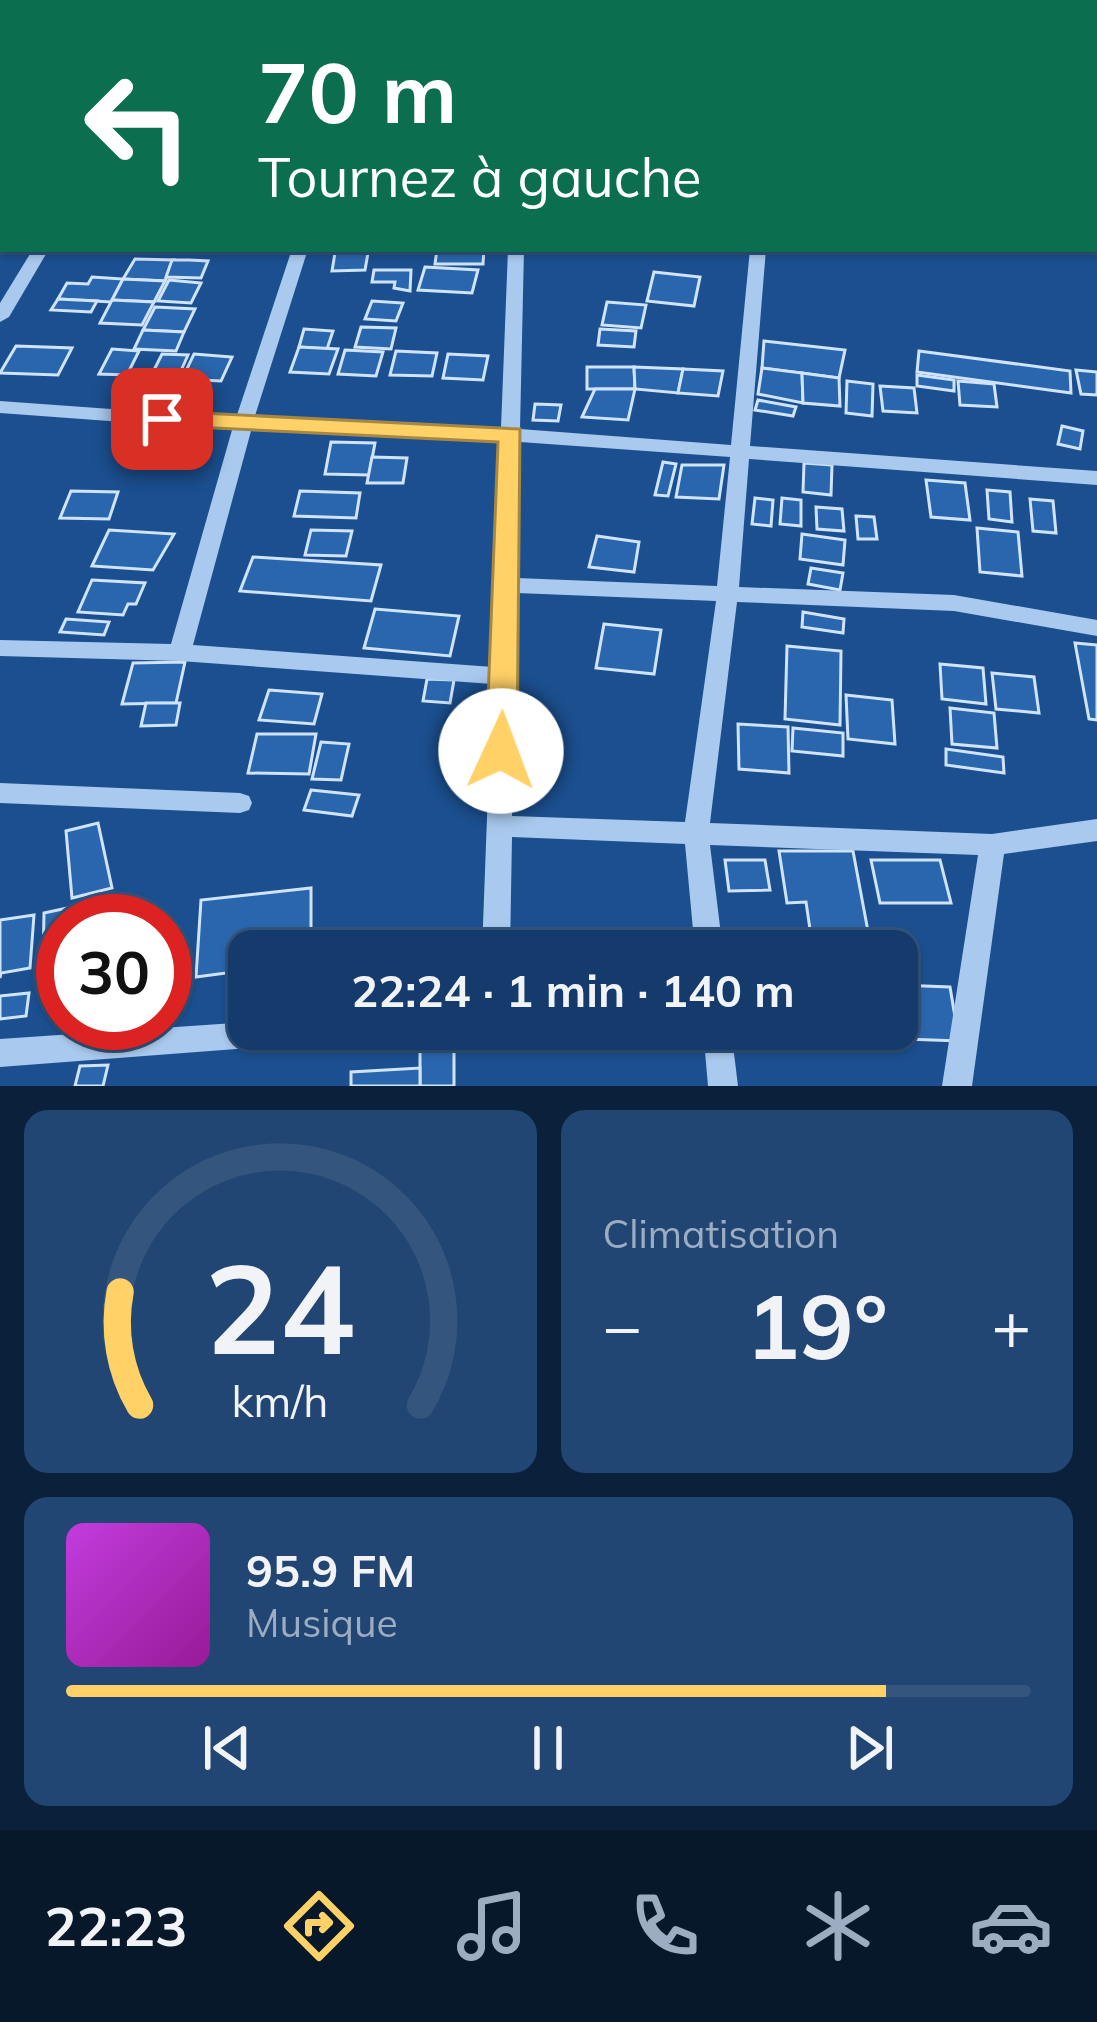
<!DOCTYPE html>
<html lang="fr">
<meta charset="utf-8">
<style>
body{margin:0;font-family:Mulish,sans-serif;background:#214673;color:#f1f3f6;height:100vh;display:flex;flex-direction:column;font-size:45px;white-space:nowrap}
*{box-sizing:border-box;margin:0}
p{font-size:39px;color:#9dadc1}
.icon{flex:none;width:66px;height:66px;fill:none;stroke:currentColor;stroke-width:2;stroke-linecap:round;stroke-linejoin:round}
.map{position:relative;height:1086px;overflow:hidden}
.drawer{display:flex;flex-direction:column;gap:24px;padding:24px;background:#0b203b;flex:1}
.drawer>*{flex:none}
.banner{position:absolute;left:0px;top:0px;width:1098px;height:252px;box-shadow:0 3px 9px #0004,0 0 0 3px #33557e;background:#0b6e4f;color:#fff;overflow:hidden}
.speed{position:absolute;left:36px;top:894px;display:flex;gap:24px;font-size:60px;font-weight:700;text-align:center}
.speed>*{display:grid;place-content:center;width:156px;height:156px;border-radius:50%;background:#143b6b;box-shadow:0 3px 9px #0004,0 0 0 3px #33557e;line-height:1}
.speed .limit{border:18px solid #d22;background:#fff;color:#111}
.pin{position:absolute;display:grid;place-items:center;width:102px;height:102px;color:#fff;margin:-51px;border-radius:24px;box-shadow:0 6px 18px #0006}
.me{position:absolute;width:132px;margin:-66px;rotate:2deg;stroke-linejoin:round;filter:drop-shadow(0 0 9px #0008)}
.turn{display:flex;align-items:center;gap:42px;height:252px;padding:0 60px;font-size:54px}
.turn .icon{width:156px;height:156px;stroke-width:2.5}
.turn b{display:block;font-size:84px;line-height:102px}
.big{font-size:90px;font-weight:700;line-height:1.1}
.drawer .card{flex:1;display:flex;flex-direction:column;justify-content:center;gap:18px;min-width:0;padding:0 42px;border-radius:24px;background:#214673}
.drawer .dial{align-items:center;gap:0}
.dial svg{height:312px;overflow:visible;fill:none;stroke:#33557e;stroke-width:7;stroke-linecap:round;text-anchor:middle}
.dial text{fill:#f1f3f6;stroke:none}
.song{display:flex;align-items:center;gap:36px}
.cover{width:144px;height:144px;border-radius:18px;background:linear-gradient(135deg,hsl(290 70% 55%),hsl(300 70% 35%))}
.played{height:12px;border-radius:6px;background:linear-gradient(90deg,#ffd166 85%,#33557e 85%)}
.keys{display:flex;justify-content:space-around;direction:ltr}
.heat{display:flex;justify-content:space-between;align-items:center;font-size:66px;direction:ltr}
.drawer .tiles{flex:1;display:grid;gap:24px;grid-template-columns:1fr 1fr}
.card:last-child{grid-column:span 2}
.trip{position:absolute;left:228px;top:930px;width:690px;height:120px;border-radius:24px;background:#143b6b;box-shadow:0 3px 9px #0004,0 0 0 3px #33557e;font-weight:700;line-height:120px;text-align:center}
.dock{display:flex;height:192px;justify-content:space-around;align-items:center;background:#08182b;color:#9dadc1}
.dock .icon{width:84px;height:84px}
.dock .active{color:#ffd166}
.dock b{font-size:54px;color:#f1f3f6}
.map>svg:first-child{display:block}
</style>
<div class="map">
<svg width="1097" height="1086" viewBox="0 0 1097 1086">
<rect width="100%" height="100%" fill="#1b4f8f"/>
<g fill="#2a66ad" stroke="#cfe3fa" stroke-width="3">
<polygon points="437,249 484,249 483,264 435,264"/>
<polygon points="335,253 368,253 365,270 332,271"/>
<polygon points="135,259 174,260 165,281 123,279"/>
<polygon points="172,260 189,260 208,261 201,278 166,277"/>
<polygon points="425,267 478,270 472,293 418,290"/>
<polygon points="374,270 411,270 410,291 394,288 395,282 372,282"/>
<polygon points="654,272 700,277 694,306 647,301"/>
<polygon points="92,277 123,279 111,302 58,299 67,283 88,284"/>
<polygon points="123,279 165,281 154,302 112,300"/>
<polygon points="169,280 201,283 191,303 158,301"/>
<polygon points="58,299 97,301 91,312 51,310"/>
<polygon points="112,300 154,302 142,325 100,323"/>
<polygon points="372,301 403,303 396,321 365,319"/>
<polygon points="607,302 646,305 641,328 602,325"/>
<polygon points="155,307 195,309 184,332 143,330"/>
<polygon points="361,327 396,328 391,349 355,347"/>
<polygon points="304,329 333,331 327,349 299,347"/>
<polygon points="600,329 636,331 634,347 598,345"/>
<polygon points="143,330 184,332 176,351 134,349"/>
<polygon points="764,341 845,350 839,378 762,368"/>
<polygon points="16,346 72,348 58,375 0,373"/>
<polygon points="299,347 338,349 329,374 290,372"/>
<polygon points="112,349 139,351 127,375 99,374"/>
<polygon points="345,350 383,352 376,376 338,374"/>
<polygon points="396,351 437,353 432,376 390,375"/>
<polygon points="919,351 1070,371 1071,393 917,372"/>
<polygon points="162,354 188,355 175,384 148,382"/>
<polygon points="194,354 232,357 221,381 182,379"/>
<polygon points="448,354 488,356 483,380 443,378"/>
<polygon points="587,367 634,367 635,389 587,389"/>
<polygon points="634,367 683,369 678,393 635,389"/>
<polygon points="762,368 802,373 803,403 758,394"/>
<polygon points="683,369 723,371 718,396 678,393"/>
<polygon points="1076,370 1097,372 1097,395 1081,394"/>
<polygon points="802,373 839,378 840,406 803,403"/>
<polygon points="917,375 954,380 954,391 917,386"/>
<polygon points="847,381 873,384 872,416 846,413"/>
<polygon points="958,381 994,384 997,407 960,405"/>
<polygon points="880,386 914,388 917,413 883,411"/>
<polygon points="595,389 635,389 628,420 582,417"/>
<polygon points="758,400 796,407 793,416 755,410"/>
<polygon points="535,404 561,405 558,421 533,420"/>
<polygon points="1062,426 1083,431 1080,449 1058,444"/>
<polygon points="331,442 375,443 369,475 325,474"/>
<polygon points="372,457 407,458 403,483 367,483"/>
<polygon points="663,462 676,464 668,496 655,495"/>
<polygon points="804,463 832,465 831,495 803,492"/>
<polygon points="682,465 724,465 719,499 676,497"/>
<polygon points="926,480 965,483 970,520 931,517"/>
<polygon points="987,490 1010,492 1012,522 989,519"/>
<polygon points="71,491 118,492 109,519 60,518"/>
<polygon points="300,491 360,493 356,518 294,516"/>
<polygon points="755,498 773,500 771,526 752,524"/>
<polygon points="782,498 801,500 801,526 780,524"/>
<polygon points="1030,499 1053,501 1056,533 1033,531"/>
<polygon points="816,507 842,509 844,531 817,529"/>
<polygon points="856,516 874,517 877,539 858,539"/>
<polygon points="977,528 1018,532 1022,576 980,572"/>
<polygon points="109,530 174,534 153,570 92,566"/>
<polygon points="311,530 352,531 346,556 305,555"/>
<polygon points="802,534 845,540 843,565 800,559"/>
<polygon points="597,536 639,542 634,572 589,567"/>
<polygon points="253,557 381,565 371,601 240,591"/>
<polygon points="811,568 843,573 840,590 808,584"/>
<polygon points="92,580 145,583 136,604 128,604 123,615 78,612"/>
<polygon points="375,609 459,616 450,656 364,648"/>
<polygon points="803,612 844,619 843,633 802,627"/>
<polygon points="66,619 109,622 104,635 60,632"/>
<polygon points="604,624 661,630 654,674 596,668"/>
<polygon points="1075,643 1097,645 1097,720 1089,719"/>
<polygon points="787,646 841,651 840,725 785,719"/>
<polygon points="185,662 176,703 122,704 133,663"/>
<polygon points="940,664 983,668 986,704 942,699"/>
<polygon points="992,673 1034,677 1039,713 996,709"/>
<polygon points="427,679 454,680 450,703 423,701"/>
<polygon points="269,690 322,694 314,724 259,720"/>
<polygon points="846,695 892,700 895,744 848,739"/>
<polygon points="146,703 180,703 176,725 141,726"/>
<polygon points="950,708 994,713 997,748 952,744"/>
<polygon points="738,724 788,727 789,773 739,769"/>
<polygon points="793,728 843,733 843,756 792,751"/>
<polygon points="257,734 316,734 309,774 248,773"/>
<polygon points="321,742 349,744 341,780 312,779"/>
<polygon points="946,749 1003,757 1004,773 946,765"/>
<polygon points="311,790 359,795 352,816 304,810"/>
<polygon points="98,823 112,888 72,898 66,831"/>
<polygon points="779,851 853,851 870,942 812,943 806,902 787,903"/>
<polygon points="725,860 765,860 770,890 729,891"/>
<polygon points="871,860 940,860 951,903 880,903"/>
<polygon points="311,888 311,951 249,951 249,970 196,977 201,900"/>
<polygon points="95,902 96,921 63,921 63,960 43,964 44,913"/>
<polygon points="34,915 30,968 1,973 0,978 0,920"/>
<polygon points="898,985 950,987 959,1041 905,1039"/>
<polygon points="29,993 26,1016 0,1019 0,996"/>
<polygon points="454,1045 454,1086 420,1086 420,1046"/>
<polygon points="108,1065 103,1086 75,1086 80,1066"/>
<polygon points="420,1068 420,1086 351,1086 351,1072"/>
</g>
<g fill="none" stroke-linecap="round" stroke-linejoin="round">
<g fill="#a9c9ee" fill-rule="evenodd">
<polygon points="326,0 379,0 382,3 329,3"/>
<polygon points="839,0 856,0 853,3"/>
<rect x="0" y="35" width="3" height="8"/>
<rect x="1095" y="141" width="2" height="8"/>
<rect x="0" y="145" width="3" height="10"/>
<rect x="0" y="220" width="3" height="10"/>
<polygon points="33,249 49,249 9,317 0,322 0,303"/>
<path d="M292 249H308L254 419 501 428 508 249H524L520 429 731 445 750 249H766L750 446 1097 471V485L749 459 739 587 954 595 1097 620V636L954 611 737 602 710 823 992 834 1097 819V841L1004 854 972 1086H942L978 855 710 845 723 951H695L685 844 512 837 510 951H482L492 684 180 661 0 656V640L171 644 232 430 0 413V401L236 418ZM251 431 501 441 493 667 193 645ZM520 442 730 457 717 586 517 578ZM517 593 716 601 685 822 512 816Z"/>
<polygon points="0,783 240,793 249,796 252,803 249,810 240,813 0,803"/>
<polygon points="249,1022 249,1029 344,1029 340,1038 330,1042 0,1067 0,1039"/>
<polygon points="703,1029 731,1029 738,1086 708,1086"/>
</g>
</g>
<polygon fill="#ffd166" stroke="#a68842" stroke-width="3" points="162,411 520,429 517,751 512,759 490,759 486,751 498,442 153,425 153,414"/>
</svg>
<div class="speed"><div class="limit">30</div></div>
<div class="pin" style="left:162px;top:419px;background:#d93025"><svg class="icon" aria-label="arrive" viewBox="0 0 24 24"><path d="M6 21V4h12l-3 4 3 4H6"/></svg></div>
<svg class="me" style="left:501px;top:751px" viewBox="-20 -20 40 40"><circle r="19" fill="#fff"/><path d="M0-13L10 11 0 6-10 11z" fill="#ffd166"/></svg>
<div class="trip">22:24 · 1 min · 140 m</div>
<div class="banner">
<div class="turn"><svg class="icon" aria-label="left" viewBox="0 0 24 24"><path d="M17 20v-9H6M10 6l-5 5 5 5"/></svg><div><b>70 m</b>Tournez à gauche</div></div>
</div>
</div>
<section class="drawer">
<div class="tiles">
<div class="card dial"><svg viewBox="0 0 100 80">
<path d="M14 69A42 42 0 1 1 86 69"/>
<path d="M14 69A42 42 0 0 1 9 40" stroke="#ffd166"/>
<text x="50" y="56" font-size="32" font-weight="700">24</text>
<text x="50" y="72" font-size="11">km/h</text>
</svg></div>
<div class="card"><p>Climatisation</p>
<div class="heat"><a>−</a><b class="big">19°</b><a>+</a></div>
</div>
<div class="card">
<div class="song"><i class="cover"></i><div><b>95.9 FM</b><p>Musique</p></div></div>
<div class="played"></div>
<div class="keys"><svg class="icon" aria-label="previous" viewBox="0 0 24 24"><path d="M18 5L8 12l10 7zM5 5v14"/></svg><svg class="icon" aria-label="pause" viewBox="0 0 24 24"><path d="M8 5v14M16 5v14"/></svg><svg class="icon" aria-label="next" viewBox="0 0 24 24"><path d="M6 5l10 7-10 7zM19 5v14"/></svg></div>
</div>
</div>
</section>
<nav class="dock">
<b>22:23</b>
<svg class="icon active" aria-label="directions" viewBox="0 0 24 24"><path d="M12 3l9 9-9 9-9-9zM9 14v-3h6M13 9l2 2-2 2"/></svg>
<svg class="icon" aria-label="music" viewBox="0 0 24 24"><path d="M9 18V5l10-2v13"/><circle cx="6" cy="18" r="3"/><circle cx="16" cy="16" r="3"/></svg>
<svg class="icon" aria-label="phone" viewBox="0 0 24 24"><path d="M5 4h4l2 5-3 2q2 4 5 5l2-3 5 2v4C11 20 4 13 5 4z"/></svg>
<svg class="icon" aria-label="climate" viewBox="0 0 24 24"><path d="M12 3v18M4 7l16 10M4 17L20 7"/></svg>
<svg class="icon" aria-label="car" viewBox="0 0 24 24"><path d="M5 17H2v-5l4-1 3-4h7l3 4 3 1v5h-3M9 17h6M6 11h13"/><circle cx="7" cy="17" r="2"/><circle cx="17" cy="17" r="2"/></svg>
</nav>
